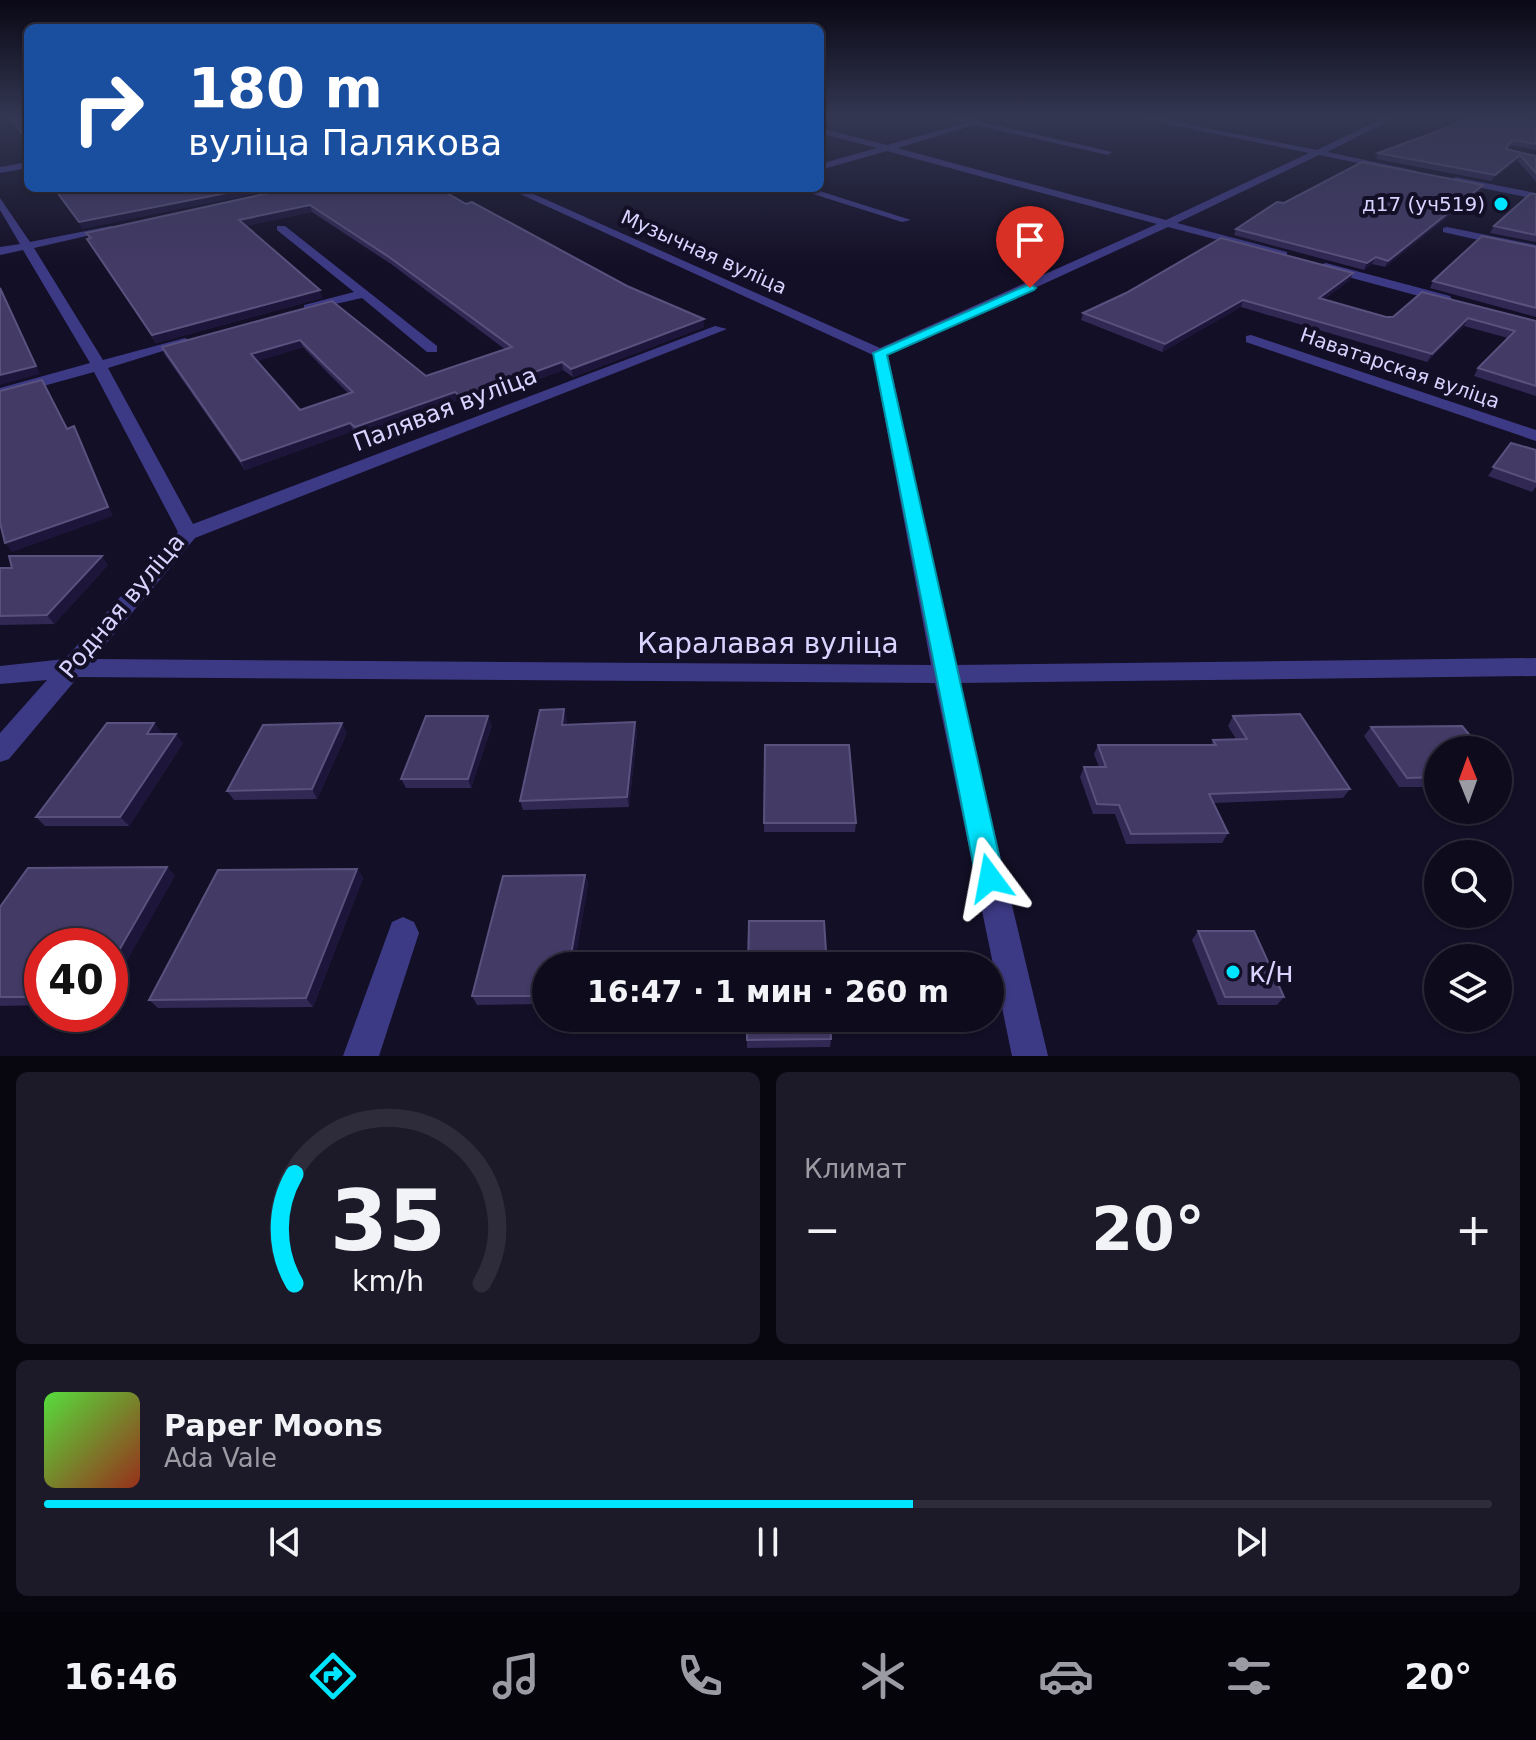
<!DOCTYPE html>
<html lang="ru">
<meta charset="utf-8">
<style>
body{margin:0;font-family:"DejaVu Sans",sans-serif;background:#1c1929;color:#f1f3f6;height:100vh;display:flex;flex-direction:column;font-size:30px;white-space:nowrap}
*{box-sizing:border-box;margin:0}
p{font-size:26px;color:#9b9ba3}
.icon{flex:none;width:44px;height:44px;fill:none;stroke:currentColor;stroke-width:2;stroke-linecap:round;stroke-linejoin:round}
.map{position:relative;height:1056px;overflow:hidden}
.panel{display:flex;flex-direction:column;gap:16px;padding:16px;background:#08060f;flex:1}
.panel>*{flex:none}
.hud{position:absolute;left:24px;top:24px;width:800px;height:168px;border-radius:12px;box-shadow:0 2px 6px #0004,0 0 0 2px #2e2b3b;background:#1a4fa0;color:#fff;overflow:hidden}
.needle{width:52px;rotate:359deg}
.fabs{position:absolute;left:1424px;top:736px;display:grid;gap:16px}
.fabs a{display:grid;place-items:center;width:88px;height:88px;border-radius:50%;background:#0e0b1c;box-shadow:0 2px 6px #0004,0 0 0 2px #2e2b3b;font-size:40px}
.speed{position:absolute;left:24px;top:928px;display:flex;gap:16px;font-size:40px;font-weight:700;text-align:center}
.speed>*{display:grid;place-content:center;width:104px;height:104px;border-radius:50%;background:#0e0b1c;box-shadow:0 2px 6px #0004,0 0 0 2px #2e2b3b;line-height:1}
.speed .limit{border:12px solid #d22;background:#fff;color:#111}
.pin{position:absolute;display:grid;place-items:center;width:68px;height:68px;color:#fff;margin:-82px -34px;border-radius:50% 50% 50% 0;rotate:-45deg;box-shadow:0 0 8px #0007}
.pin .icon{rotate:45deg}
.me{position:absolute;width:88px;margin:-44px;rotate:347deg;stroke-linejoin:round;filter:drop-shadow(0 0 6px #0008)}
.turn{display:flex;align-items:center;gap:28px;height:168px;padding:0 32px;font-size:36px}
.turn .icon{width:104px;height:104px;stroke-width:2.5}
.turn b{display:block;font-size:56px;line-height:68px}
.big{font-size:60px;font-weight:700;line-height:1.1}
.panel .card{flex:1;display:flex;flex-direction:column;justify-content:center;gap:12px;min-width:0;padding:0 28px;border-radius:12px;background:#1c1929}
.panel .dial{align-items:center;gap:0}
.dial svg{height:208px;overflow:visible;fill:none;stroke:#2e2b3b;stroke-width:7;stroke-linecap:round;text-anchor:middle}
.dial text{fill:#f1f3f6;stroke:none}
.song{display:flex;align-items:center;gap:24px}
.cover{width:96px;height:96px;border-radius:12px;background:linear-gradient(135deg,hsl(110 70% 55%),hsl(10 70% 35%))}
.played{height:8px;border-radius:4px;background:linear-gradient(90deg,#00e5ff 60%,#2e2b3b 60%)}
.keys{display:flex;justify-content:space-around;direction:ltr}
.heat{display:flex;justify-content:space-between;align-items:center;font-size:44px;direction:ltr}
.panel .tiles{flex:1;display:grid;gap:16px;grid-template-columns:1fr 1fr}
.card:last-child{grid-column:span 2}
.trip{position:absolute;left:532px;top:952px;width:472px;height:80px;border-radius:40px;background:#0e0b1c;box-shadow:0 2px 6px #0004,0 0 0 2px #2e2b3b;font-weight:700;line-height:80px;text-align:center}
.tabs{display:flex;height:128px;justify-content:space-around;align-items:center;background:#06040b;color:#9b9ba3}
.tabs .icon{width:56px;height:56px}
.tabs .active{color:#00e5ff}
.tabs b{font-size:36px;color:#f1f3f6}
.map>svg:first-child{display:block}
</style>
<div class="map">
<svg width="1536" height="1056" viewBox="0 0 1536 1056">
<rect width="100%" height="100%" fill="#130f26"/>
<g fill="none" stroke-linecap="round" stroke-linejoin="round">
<g fill="#3d3a85" fill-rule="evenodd">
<polygon points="946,117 961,117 1112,152 1108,155 975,125 897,148 1166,220 1309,153 1134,117 1151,117 1317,150 1386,117 1397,117 1327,152 1417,171 1412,174 1319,155 1177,223 1287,252 1287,258 1168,227 888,355 955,665 1536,658 1536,676 959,683 1048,1056 1012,1056 935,683 78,677 9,759 0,762 0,733 47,680 0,684 0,666 65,659 178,532 94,372 0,398 0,388 90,363 23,250 0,255 0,247 20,244 0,210 0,198 30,242 111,226 117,229 34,248 103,360 185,338 192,342 108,368 193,524 715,326 727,329 195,538 93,659 931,665 873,355 507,188 520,188 880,348 1157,224 887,151 820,170 820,164 877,148 820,133 820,128 887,145 966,123"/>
<polygon points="28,162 28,168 0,173 0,167"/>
<polygon points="1455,177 1536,193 1536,199 1452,182"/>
<polygon points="794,188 810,188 911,220 902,222"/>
<polygon points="277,226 285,226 437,346 437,352 427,352 362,298 304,311 304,305 354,292 277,230"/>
<polygon points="1447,227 1536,245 1536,253 1443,232 1443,228"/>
<polygon points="1326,263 1450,296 1452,299 1445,303 1322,270 1322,264"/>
<polygon points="1251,335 1536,430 1536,441 1246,342 1246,336"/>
<polygon points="403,917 414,922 419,933 379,1056 343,1056 392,922"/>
</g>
</g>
<g fill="#312854" fill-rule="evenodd">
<polygon points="1536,122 1536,150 1510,145 1507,149 1536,156 1536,182 1517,160 1491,181 1376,159 1378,153"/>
<polygon points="1483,185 1480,191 1385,267 1372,264 1364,270 1234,235 1236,229 1284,203"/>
<path d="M292 188 466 204 627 286 704 319V327L573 377 563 370 465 406 458 400 358 436 353 431 245 470 165 355 162 347 332 301 426 376 506 350 391 264 312 212 245 226 322 298 156 343 87 239H89L86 233ZM303 347 325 370 349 394 300 410 257 361Z"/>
<polygon points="1536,194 1536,242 1490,233 1494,226"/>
<polygon points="1536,247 1536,317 1430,288 1433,281"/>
<polygon points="1350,280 1324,299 1386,317 1393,317 1422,292 1536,321 1536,396 1474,376 1478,368 1508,338 1464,326 1427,362 1241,307 1162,352 1081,320 1083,313"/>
<polygon points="1511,443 1536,450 1536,487 1532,492 1488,476"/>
<polygon points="108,565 54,624 0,625 0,568"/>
<polygon points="1233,716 1350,789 1343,798 1214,803 1228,833 1222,843 1126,844 1115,814 1093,814 1080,777 1084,767 1099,767 1094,754 1098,745 1211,745 1213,740 1236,739 1228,726"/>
<polygon points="567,719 566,725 635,722 637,732 629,807 523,810 520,801"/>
<polygon points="154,723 161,732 160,734 183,743 129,826 45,826 36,817"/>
<polygon points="492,725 471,788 406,788 401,779"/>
<polygon points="1371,727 1438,750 1438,787 1399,787 1364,736"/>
<polygon points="347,733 317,799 234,800 227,791"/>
<polygon points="765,745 856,823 855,832 764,832"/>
<polygon points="167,867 175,876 42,946 42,1005 0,1006 0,907"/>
<polygon points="357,869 363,878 313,1007 158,1008 149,1000"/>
<polygon points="585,875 588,884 574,966 546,966 546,1004 477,1005 472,996"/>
<polygon points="1198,931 1284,997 1277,1005 1218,1005 1192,940"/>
<polygon points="747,1018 831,1039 830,1047 747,1048"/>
</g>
<g fill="#1d163a">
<polygon points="1520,155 1517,160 1491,181 1495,175"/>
<polygon points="1483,185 1480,191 1385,267 1388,261"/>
<polygon points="252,188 285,188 82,229 79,222"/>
<polygon points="310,205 312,212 241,227 239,220"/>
<polygon points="1376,257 1372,264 1364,270 1367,263"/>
<polygon points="1353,273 1350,280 1315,305 1319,298"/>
<polygon points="0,286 40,374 0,385"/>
<polygon points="320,290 322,298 156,343 152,335"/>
<polygon points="1243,300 1241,307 1162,352 1165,344"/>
<polygon points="1468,318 1464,326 1427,362 1432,354"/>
<polygon points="704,319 704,327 573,377 571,369"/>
<polygon points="300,340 303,347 254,362 251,354"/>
<polygon points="562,362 563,370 465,406 463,398"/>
<polygon points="455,392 458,400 358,436 355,427"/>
<polygon points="350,423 353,431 245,470 241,461"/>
<polygon points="74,426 79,435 113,516 12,552 5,543"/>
<polygon points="102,556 108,565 54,624 47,615"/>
<polygon points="564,709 567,719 564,734 562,725"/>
<polygon points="488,716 492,725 471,788 468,779"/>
<polygon points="635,722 637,732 629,807 627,797"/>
<polygon points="154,723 161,732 154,743 147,734"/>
<polygon points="342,723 347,733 317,799 312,789"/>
<polygon points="176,734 183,743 129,826 120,817"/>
<polygon points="167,867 175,876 110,991 110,966"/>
<polygon points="357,869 363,878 313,1007 306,998"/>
<polygon points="585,875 588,884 574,966 569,966"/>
</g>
<g fill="#433a66" stroke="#5a527e" stroke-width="2" fill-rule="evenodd">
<polygon points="10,117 28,117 28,142"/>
<polygon points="1470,117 1508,117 1536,122 1536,144 1512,140 1506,149 1536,156 1536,173 1520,155 1495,175 1378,153 1457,124"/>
<polygon points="1362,162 1483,185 1388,261 1376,257 1367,263 1236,229 1277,202 1284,203"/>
<polygon points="54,188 252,188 79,222"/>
<path d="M292 188H438L466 204 472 202 627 286 704 319 571 369 562 362 463 398 455 392 355 427 350 423 241 461 162 347 332 301 426 376 512 347 389 257 310 205 239 220 320 290 152 335 87 239 91 238 86 233ZM300 340 322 362 353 392 300 410 251 354Z"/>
<polygon points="1530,194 1536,194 1536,235 1494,226"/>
<polygon points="1482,236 1536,247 1536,308 1433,281"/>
<polygon points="1221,238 1353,273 1319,298 1386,317 1393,317 1422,292 1536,321 1536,386 1478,368 1515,331 1468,318 1432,354 1243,300 1165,344 1083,313 1126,293"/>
<polygon points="0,288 36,366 0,375"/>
<polygon points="42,380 67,429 74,426 108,507 5,543 0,523 0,391"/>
<polygon points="1511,443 1536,450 1536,482 1493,467"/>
<polygon points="9,556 102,556 47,615 0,616 0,568 12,568"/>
<polygon points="564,709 562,725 635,722 627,797 520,801 540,710"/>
<polygon points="1300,714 1350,789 1209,794 1228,833 1131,834 1119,805 1097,804 1084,767 1106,767 1098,745 1216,745 1213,740 1247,739 1233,716"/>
<polygon points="426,716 488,716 468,779 401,779"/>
<polygon points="107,723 154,723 147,734 176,734 120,817 36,817"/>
<polygon points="342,723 312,789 227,791 263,725"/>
<polygon points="1462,726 1482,750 1438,750 1438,777 1407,778 1371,727"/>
<polygon points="765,745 849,745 856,823 764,823"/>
<polygon points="1498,769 1504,776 1498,776"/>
<polygon points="167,867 110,966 110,946 42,946 42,997 0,997 0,907 28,868"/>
<polygon points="357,869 306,998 149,1000 218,870"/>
<polygon points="585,875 569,966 546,966 546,996 472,996 503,876"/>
<polygon points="749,921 824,921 827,966 748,966"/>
<polygon points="1198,931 1254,931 1284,997 1225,997"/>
<polygon points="747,1018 830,1018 831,1039 747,1040"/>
</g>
<linearGradient id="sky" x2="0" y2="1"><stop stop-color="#0a0815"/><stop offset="0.44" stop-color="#333752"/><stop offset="1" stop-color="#333752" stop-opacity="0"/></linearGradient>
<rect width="1536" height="265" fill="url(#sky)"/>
<polygon fill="#00e5ff" stroke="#0095a6" stroke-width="2" points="1030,284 1036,288 1034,290 887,355 1004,878 1000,887 990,891 980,887 976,878 873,353"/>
<g fill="#00e5ff" stroke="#130f26" stroke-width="3">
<circle cx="1501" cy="204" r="8"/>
<circle cx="1233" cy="972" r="8"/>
</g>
<g text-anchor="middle" stroke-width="8" stroke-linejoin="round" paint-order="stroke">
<g font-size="20" fill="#d9d4ff" stroke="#130f26" text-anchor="end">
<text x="1485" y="211">д17 (уч519)</text>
</g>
<g font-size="20" fill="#d9d4ff" stroke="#130f26">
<text transform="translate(704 252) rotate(24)" y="7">Музычная вуліца</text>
<text transform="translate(1400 368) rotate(19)" y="7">Наватарская вуліца</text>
</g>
<g font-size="24" fill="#d9d4ff" stroke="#130f26">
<text transform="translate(445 409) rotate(-21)" y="8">Палявая вуліца</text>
<text transform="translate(122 606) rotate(-50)" y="8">Родная вуліца</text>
</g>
<g font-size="28" fill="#d9d4ff" stroke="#130f26">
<text x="768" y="653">Каралавая вуліца</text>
</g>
<g font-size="28" fill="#d9d4ff" stroke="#130f26" text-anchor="start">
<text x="1249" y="982">к/н</text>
</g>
</g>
</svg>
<div class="fabs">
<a><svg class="needle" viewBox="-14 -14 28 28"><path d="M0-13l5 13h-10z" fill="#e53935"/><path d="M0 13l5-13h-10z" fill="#9b9ba3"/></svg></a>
<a><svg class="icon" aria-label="search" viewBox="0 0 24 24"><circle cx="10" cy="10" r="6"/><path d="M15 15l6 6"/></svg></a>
<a><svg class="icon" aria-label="layers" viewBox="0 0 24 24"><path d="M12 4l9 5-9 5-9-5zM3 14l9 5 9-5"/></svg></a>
</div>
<div class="speed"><div class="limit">40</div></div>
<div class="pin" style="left:1030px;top:288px;background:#d93025"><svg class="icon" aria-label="arrive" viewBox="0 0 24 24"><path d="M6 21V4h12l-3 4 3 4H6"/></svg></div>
<svg class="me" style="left:990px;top:878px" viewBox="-20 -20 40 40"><path d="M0-17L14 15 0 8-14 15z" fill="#00e5ff" stroke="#fff" stroke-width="4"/></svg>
<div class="trip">16:47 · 1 мин · 260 m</div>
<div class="hud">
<div class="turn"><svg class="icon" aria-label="right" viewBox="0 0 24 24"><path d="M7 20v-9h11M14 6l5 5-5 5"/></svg><div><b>180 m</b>вуліца Палякова</div></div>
</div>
</div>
<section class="panel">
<div class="tiles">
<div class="card dial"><svg viewBox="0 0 100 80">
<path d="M14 69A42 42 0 1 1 86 69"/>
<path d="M14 69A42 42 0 0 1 14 27" stroke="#00e5ff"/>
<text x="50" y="56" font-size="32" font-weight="700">35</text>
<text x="50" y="72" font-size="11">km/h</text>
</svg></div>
<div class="card"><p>Климат</p>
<div class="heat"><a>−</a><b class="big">20°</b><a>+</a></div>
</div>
<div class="card">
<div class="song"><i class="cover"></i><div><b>Paper Moons</b><p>Ada Vale</p></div></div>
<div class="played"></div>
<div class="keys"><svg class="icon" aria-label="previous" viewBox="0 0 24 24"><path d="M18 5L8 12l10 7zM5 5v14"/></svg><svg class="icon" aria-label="pause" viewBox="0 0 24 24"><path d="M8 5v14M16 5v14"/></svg><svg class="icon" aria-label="next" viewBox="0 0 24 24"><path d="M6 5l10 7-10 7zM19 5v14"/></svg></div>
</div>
</div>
</section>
<nav class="tabs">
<b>16:46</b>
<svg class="icon active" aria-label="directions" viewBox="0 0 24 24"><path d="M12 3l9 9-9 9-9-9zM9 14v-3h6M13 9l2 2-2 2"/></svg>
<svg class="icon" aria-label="music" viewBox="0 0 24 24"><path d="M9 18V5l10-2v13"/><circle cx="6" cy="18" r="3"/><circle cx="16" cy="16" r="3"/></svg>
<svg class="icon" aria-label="phone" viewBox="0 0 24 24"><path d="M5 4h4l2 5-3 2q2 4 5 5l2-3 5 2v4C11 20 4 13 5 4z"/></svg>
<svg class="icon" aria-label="climate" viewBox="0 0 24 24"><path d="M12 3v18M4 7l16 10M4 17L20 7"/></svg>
<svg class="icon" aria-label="car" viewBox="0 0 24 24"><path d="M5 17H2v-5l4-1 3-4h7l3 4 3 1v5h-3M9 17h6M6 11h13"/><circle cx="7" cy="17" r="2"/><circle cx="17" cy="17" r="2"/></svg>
<svg class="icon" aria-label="filters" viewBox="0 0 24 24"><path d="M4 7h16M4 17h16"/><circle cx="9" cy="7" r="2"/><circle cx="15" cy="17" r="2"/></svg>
<b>20°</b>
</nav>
